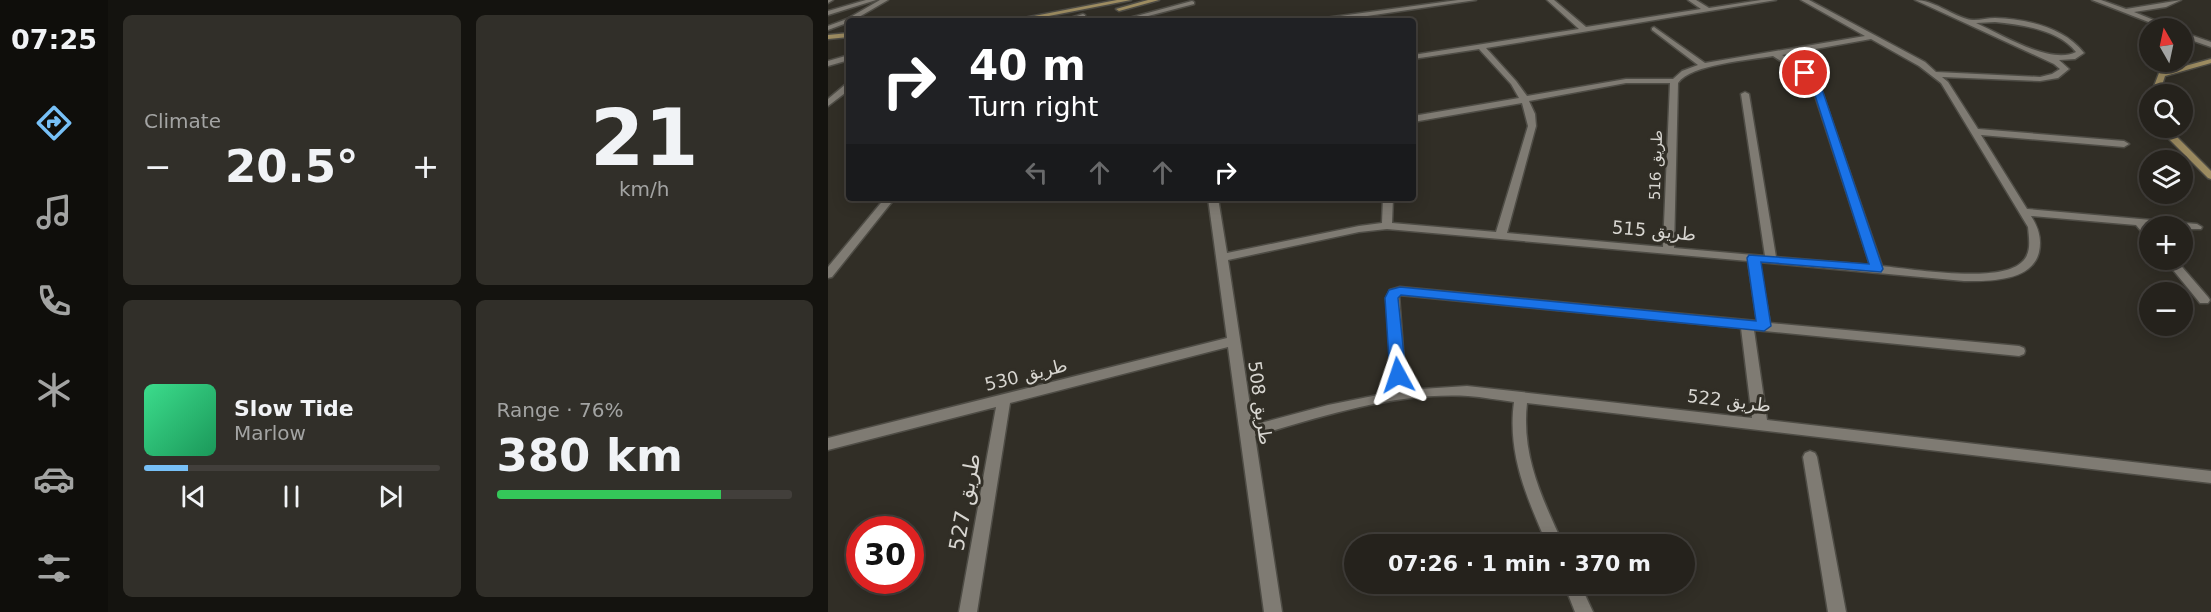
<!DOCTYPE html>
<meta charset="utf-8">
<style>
body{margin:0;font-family:"DejaVu Sans",Vazirmatn,sans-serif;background:#312f29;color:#f1f3f6;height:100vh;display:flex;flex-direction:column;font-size:22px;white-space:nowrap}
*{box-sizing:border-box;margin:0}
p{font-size:20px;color:#a3a4a3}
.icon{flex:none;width:33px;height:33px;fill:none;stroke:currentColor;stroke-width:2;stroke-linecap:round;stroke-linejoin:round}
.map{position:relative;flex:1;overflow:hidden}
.details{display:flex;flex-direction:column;gap:15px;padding:15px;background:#14130f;width:720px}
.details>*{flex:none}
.banner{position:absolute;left:18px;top:18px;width:570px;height:183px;border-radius:6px;box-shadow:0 3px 15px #0003,0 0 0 2px #423f3b;background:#202124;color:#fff;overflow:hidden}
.needle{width:39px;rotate:351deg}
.fabs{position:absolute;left:1311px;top:18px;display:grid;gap:12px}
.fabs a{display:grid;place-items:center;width:54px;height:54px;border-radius:50%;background:#25221c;box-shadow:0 3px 15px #0003,0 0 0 2px #423f3b;font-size:30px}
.speed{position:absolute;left:18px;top:516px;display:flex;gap:12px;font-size:30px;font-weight:700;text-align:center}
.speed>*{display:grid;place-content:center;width:78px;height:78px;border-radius:50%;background:#25221c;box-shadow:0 3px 15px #0003,0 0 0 2px #423f3b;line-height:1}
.speed .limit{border:9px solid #d22;background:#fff;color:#111}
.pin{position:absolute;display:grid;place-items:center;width:51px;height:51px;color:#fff;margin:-26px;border:3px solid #fff;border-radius:50%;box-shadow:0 2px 6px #0007}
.me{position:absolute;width:66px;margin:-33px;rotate:355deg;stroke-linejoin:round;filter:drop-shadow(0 0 4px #0008)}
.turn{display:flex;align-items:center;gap:21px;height:126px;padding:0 24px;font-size:27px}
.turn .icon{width:78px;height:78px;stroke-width:2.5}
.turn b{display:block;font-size:42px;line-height:51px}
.lanes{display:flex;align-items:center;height:57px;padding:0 24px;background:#0003;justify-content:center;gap:30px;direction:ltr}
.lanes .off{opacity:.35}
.big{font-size:45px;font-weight:700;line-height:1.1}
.details .widget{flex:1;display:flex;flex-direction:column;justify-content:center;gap:9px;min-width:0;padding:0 21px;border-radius:9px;background:#312f29}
.details .dial{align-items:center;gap:0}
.dial b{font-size:78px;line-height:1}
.song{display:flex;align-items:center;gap:18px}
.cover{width:72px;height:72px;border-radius:9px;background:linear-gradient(135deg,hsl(150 70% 55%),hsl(150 70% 35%))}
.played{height:6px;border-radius:3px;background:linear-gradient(90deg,#77c0f7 15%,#423f3b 15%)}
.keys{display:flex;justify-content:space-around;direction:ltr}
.heat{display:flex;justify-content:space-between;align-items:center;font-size:33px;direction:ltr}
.charge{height:9px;border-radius:4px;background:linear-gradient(90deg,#34c759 76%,#423f3b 0)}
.details .tiles{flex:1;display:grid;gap:15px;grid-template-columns:repeat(2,1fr)}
.trip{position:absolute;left:516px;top:534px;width:351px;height:60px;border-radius:30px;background:#25221c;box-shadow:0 3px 15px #0003,0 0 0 2px #423f3b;font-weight:700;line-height:60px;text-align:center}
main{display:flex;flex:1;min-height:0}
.dock{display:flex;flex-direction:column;width:108px;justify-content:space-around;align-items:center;background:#0f0e0b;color:#a3a4a3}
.dock .icon{width:42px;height:42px}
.dock .active{color:#77c0f7}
.dock b{font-size:27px;color:#f1f3f6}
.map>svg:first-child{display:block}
</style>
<main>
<nav class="dock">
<b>07:25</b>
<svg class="icon active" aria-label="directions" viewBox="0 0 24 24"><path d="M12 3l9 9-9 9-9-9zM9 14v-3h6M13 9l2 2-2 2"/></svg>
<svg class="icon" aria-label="music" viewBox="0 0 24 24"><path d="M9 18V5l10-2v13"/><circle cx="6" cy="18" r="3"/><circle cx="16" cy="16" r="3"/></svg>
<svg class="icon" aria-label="phone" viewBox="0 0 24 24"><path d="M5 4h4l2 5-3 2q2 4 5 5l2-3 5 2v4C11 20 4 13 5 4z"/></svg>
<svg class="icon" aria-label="climate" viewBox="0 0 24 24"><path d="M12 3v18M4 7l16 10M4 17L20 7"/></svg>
<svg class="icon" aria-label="car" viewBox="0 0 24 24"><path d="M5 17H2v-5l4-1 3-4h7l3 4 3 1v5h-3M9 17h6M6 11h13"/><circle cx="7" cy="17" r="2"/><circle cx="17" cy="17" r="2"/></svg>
<svg class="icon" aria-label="filters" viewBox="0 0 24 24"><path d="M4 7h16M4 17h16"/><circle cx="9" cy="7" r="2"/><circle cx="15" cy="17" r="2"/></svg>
</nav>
<section class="details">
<div class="tiles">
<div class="widget"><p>Climate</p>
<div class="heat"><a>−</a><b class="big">20.5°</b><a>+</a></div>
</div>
<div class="widget dial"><b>21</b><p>km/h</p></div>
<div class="widget">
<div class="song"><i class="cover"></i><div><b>Slow Tide</b><p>Marlow</p></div></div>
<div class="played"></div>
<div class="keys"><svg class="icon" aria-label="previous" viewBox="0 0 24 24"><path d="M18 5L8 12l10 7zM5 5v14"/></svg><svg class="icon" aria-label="pause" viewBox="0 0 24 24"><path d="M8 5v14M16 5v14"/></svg><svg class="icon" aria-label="next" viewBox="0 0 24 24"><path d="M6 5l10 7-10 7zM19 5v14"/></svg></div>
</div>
<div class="widget"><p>Range · 76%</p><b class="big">380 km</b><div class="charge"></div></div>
</div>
</section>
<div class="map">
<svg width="1383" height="612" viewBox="0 0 1383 612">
<rect width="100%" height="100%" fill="#312e26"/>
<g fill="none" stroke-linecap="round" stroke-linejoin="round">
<defs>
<g id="street">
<polygon points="0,0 5,0 0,3"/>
<polygon points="38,0 48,0 0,15 0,11"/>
<polygon points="52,0 60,0 24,21 0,30 0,26 19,19"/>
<polygon points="630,0 648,0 505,21 487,21 490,19"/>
<path d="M719 0H726L758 27 873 9 860 0H868L881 8 933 0H948L658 48 688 81 699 96 798 79H845L854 71 870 65 824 30V28L826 27 877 63 1037 36 973 0H981L1097 62 1108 72 1212 77 1224 74 1232 69 1226 64 1087 0C1105 0 1122 14 1139 19 1147 22 1158 18 1167 18 1198 19 1236 27 1256 53L1247 59 1231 60 1241 69 1230 78 1212 81 1114 77 1120 82 1150 129 1296 141 1301 144 1296 147 1153 135 1199 209 1369 224 1374 227 1373 229H1354V226H1320L1322 238 1318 237 1308 225 1203 216C1210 227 1214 238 1211 252 1204 282 1160 281 1136 281L931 262 942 323 1191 346 1196 348 1197 351 1196 354 1191 356 926 330 939 420 1383 471V483L699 403C693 455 714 498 735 544H719C699 498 679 454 686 402 670 400 655 397 640 396 568 392 495 416 427 436L454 612H436L400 347 182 403 149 612H131L168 407 0 450V438L399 338 380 198H390L399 253 531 226 554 223 555 198H565L564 223 668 232 700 126 694 103 585 122V116L691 98 683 84 651 49 585 59V55L751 29ZM1167 22C1194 25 1230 29 1248 52 1222 65 1173 34 1148 23ZM1043 39 1091 66 1113 83 1200 227C1201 239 1204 253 1194 262 1172 284 1084 269 1054 266L992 86 980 71 954 55ZM945 56 974 75 984 86 1042 265 948 257 921 94 917 92 913 94 937 256 846 248 850 83C863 64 923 60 945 56ZM798 83H842L835 247 679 233 708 126 707 114 701 101ZM559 229 920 261 929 321 572 287 562 290 558 298 565 392 500 405 425 425 400 260 531 232ZM571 295 913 328 924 418 639 386 578 390Z"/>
<polygon points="1264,0 1273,0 1298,9 1353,0 1338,7 1306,12 1343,27 1344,28 1336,28"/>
<polygon points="364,1 366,2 366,4 301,21 290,21"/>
<polygon points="255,14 257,15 257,17 244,21 233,21"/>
<polygon points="1354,32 1383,42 1383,47 1354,37"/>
<polygon points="21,55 21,60 0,66 0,61"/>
<polygon points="18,84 21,84 21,90 0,106 0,99"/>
<polygon points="57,198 67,198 4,277 0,278 0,267"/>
<polygon points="1337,260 1348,260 1380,297 1382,300 1380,303 1372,303"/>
<polygon points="982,451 987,453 989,457 1018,612 1000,612 975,457 977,453"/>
<polygon points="736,584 752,584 765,612 747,612"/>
</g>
<g id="secondary">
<polygon points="289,0 303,0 195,21 180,21"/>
<polygon points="320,0 331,0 291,11 288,9"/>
<polygon points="21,33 21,37 0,39 0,35"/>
<polygon points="1383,59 1383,63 1337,76 1331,94 1323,94 1331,73"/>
<polygon points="1334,128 1342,128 1346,134 1383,171 1383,179 1380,178 1339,137"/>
</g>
</defs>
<use href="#street" stroke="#4e4c45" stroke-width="3"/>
<use href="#secondary" stroke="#4e4c45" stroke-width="3"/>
<use href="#street" fill="#7f7b73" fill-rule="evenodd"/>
<use href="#secondary" fill="#9d8c61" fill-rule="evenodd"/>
</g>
<polygon fill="#1a73e8" stroke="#114b97" stroke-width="1.5" points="974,71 981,71 987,77 995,92 1055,269 1053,272 933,262 943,326 936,331 573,295 570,298 578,375 575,379 565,379 562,375 557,298 561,290 572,287 928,321 919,258 921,255 1041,264 986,92 973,73"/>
<g text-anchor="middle" stroke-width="6" stroke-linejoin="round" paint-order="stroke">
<g font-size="15" fill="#d8d6d1" stroke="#312e26">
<text transform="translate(828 165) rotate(-88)" y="5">طريق 516</text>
</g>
<g font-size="18" fill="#d8d6d1" stroke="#312e26">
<text transform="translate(826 231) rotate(5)" y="6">طريق 515</text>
<text transform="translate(198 375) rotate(-14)" y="6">طريق 530</text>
<text transform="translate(901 401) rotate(7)" y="6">طريق 522</text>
<text transform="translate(432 403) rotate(82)" y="6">طريق 508</text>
</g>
<g font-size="21" fill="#d8d6d1" stroke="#312e26">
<text transform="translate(137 502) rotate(-80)" y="7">طريق 527</text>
</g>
</g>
</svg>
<div class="fabs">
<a><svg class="needle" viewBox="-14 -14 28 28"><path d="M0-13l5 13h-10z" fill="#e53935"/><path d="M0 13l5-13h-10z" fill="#a3a4a3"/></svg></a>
<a><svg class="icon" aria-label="search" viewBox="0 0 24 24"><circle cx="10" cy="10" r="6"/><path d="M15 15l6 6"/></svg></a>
<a><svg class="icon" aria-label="layers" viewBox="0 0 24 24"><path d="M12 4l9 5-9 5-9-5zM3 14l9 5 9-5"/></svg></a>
<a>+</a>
<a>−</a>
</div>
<div class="speed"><div class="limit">30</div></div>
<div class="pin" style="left:977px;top:73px;background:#d93025"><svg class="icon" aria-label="arrive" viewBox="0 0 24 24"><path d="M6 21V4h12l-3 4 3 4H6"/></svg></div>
<svg class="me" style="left:570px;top:375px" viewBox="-20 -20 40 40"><path d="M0-17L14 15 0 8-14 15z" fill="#1a73e8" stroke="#fff" stroke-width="4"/></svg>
<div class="trip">07:26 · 1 min · 370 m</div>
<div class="banner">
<div class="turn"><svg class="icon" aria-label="right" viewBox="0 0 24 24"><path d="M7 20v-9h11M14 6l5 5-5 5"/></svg><div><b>40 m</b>Turn right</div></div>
<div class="lanes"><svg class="icon off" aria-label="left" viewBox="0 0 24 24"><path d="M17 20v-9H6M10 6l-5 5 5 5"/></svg><svg class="icon off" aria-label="ahead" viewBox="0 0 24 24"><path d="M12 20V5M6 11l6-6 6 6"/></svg><svg class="icon off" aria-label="ahead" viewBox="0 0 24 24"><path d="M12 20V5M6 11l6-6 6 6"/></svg><svg class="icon" aria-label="right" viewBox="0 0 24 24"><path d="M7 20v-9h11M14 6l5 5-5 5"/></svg></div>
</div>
</div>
</main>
